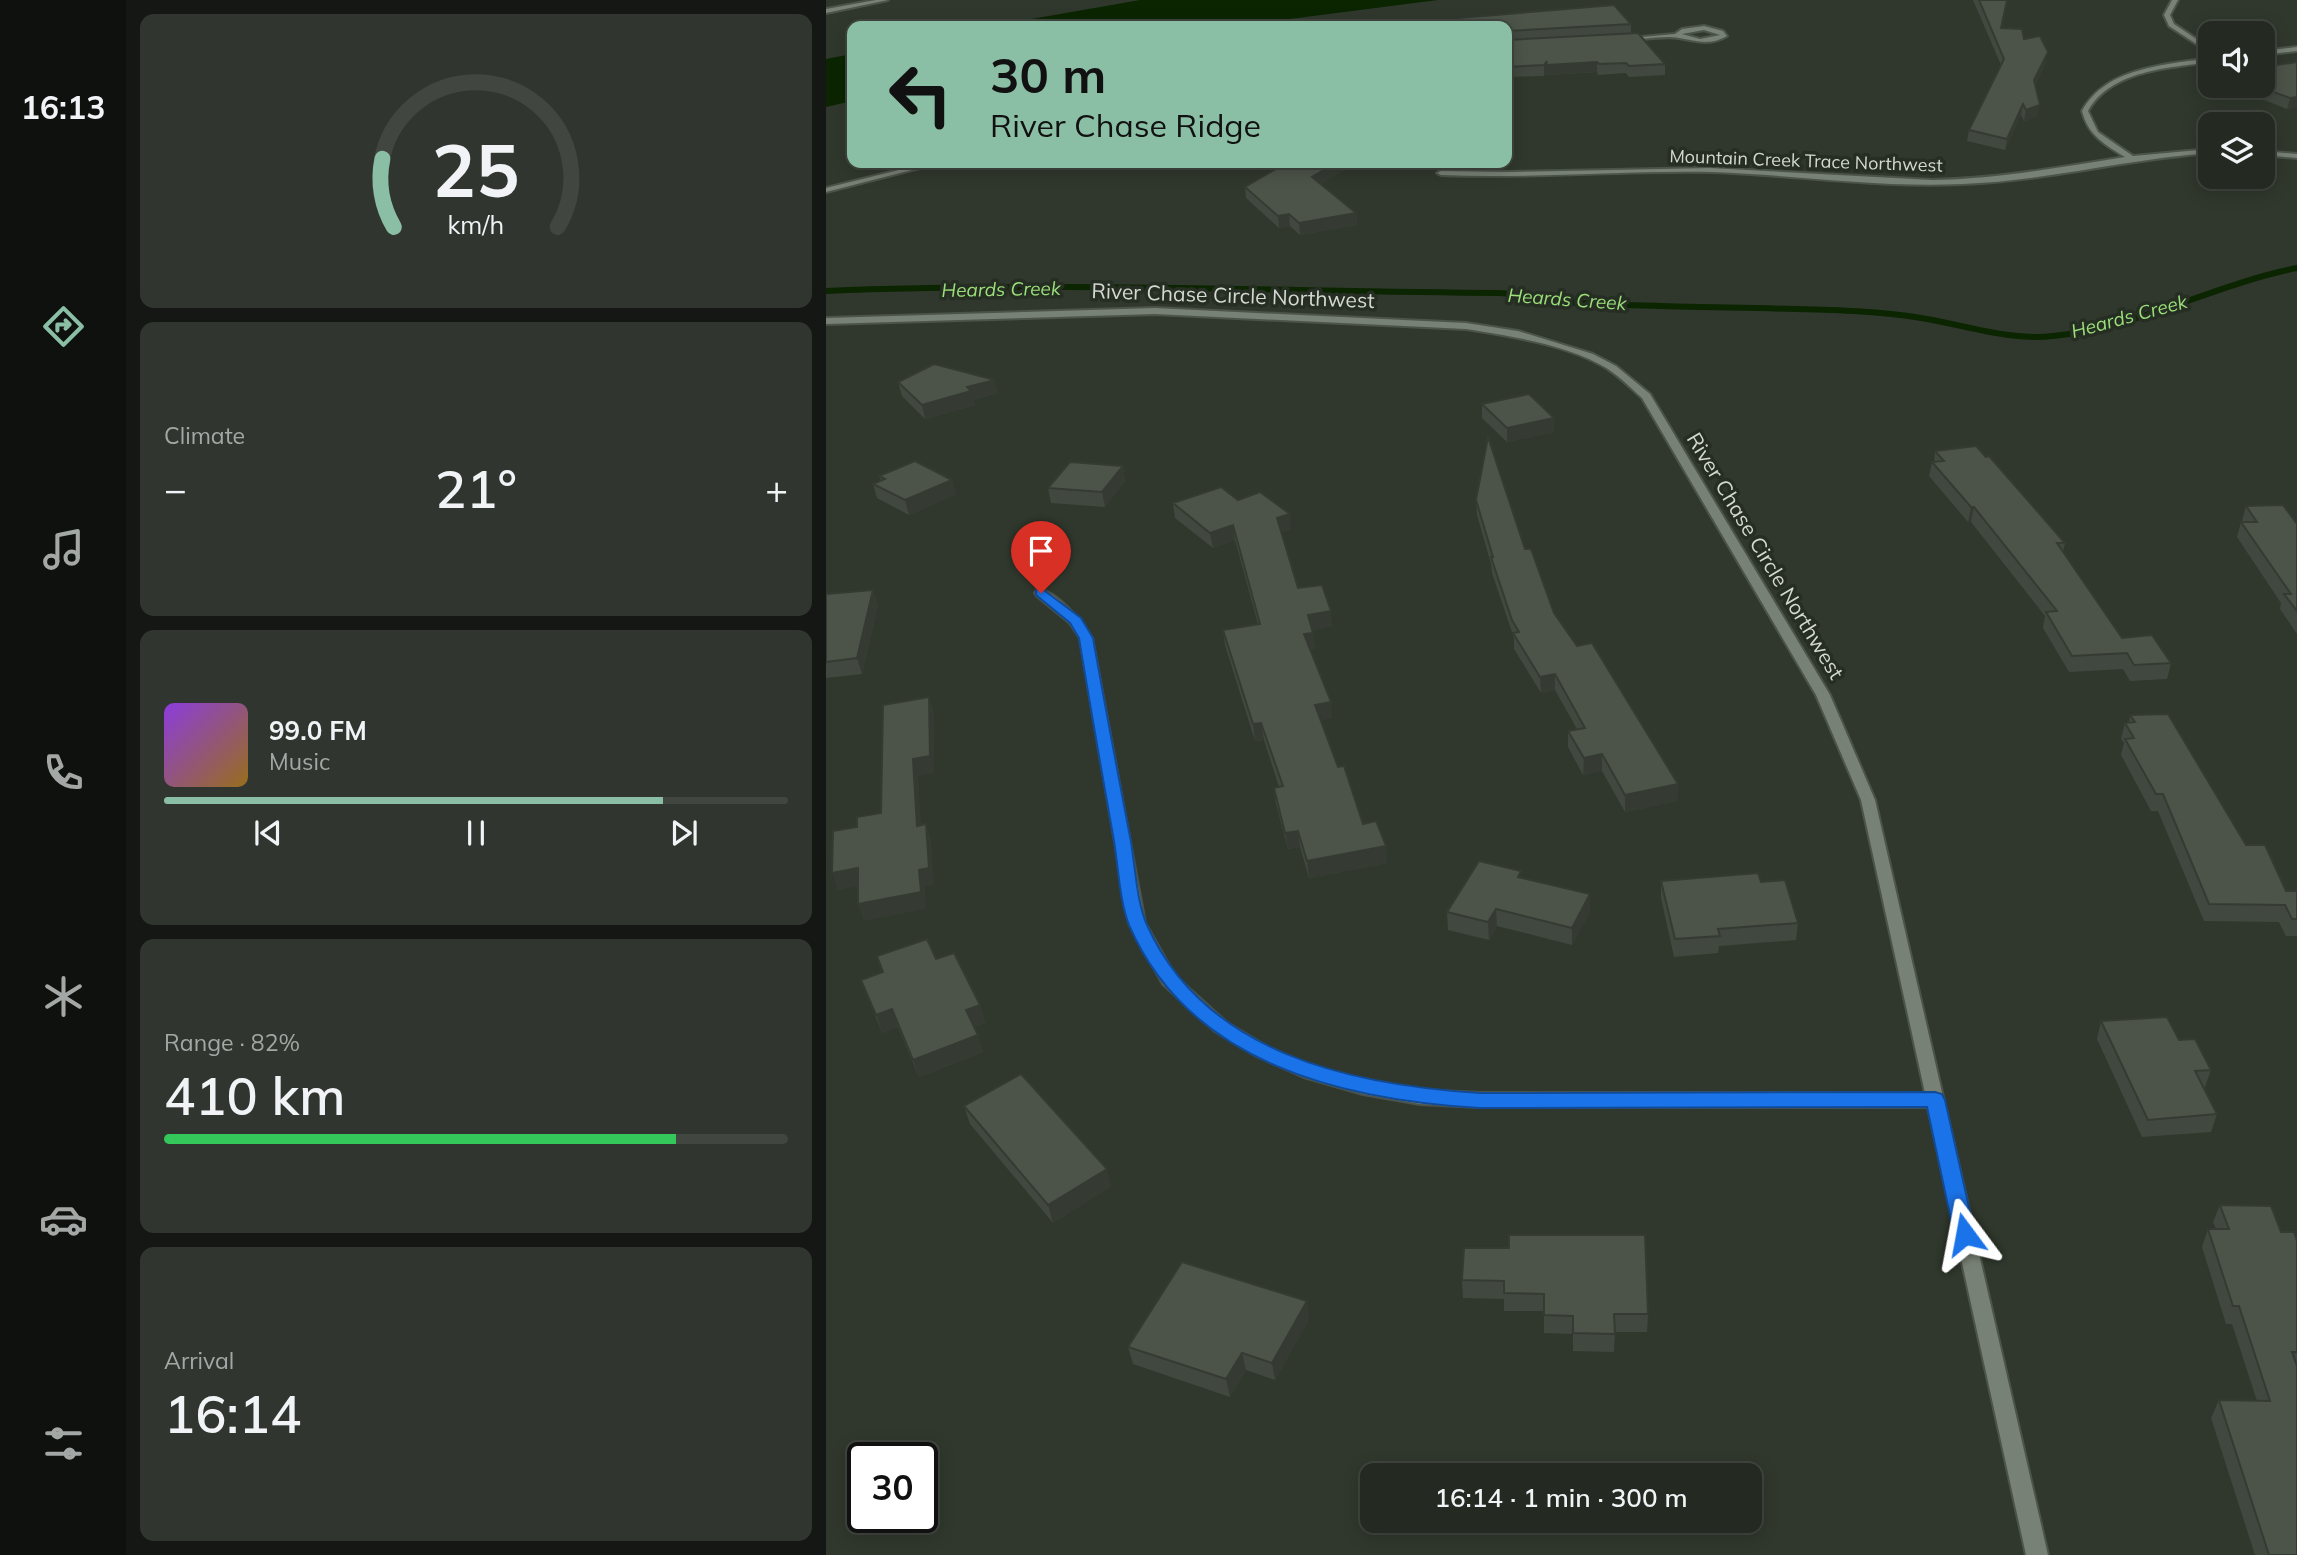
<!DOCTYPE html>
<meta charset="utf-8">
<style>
body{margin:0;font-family:Mulish,sans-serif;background:#30362f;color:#f1f3f6;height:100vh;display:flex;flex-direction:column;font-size:26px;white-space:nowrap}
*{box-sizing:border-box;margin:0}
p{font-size:23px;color:#a3a7a5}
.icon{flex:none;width:38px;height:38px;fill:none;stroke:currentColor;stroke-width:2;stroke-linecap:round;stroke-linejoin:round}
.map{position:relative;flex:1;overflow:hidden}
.sheet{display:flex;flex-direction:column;gap:14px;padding:14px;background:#141713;width:700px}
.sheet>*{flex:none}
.banner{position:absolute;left:21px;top:21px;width:665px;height:147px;border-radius:14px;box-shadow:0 4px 18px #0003,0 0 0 2px #414640;background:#8abfa5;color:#111;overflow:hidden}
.controls{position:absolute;left:1372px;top:21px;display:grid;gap:14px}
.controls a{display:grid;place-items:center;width:77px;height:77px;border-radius:14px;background:#242a22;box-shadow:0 4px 18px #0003,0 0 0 2px #414640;font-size:35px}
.speed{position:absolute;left:21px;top:1442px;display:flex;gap:14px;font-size:35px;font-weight:700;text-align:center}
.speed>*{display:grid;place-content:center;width:91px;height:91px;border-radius:50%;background:#242a22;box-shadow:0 4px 18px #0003,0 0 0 2px #414640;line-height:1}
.speed .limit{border:4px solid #111;border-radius:10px;background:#fff;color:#111}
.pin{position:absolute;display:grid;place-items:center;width:60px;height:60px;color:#fff;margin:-72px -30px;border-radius:50% 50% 50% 0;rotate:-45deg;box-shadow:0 0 7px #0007}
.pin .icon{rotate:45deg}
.me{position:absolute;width:77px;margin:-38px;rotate:347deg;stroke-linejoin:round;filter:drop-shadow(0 0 5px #0008)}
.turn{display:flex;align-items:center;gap:24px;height:147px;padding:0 28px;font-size:32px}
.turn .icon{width:91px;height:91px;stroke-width:2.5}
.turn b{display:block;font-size:49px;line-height:60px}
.big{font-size:52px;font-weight:600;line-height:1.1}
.sheet .widget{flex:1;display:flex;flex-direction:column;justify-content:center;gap:10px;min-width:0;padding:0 24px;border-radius:14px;background:#30362f}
.sheet .dial{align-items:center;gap:0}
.dial svg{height:182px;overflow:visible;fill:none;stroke:#414640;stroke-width:7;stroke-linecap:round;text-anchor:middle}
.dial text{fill:#f1f3f6;stroke:none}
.song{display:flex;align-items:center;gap:21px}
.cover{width:84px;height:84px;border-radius:10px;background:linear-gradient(135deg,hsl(270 70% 55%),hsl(40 70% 35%))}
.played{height:7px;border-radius:4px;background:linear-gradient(90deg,#8abfa5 80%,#414640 80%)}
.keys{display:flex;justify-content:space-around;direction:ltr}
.heat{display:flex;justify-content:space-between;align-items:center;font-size:38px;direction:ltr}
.charge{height:10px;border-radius:5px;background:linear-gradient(90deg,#34c759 82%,#414640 0)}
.trip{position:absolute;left:534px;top:1463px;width:402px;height:70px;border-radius:14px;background:#242a22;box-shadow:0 4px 18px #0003,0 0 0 2px #414640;font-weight:600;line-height:70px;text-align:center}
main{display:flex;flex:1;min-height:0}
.menu{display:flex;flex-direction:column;width:126px;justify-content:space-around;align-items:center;background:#0e110e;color:#a3a7a5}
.menu .icon{width:49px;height:49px}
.menu .selected{color:#8abfa5}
.menu b{font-size:32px;color:#f1f3f6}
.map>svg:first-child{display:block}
</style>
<main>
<nav class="menu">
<b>16:13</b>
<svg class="icon selected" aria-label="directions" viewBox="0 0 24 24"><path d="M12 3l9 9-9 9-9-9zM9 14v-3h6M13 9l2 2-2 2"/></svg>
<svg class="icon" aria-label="music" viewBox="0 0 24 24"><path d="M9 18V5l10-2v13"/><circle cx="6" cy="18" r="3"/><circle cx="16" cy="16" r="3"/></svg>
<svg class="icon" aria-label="phone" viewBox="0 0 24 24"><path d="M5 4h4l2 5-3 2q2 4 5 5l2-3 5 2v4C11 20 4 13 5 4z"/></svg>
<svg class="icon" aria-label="climate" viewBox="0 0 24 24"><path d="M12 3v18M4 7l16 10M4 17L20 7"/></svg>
<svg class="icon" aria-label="car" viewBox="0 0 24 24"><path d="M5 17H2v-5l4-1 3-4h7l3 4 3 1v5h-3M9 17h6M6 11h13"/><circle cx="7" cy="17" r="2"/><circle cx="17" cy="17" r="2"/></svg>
<svg class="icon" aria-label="filters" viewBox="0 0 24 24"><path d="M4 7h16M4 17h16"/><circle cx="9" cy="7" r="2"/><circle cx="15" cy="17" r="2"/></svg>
</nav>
<section class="sheet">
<div class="widget dial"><svg viewBox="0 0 100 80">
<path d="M14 69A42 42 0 1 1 86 69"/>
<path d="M14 69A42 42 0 0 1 9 39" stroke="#8abfa5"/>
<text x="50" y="56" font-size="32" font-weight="700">25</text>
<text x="50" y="72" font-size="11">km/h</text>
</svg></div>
<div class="widget"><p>Climate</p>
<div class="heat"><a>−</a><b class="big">21°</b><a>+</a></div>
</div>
<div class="widget">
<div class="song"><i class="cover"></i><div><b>99.0 FM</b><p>Music</p></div></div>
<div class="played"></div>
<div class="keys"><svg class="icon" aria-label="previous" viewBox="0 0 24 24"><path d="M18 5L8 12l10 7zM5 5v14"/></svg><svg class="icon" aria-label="pause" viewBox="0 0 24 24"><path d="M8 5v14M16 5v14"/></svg><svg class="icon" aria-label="next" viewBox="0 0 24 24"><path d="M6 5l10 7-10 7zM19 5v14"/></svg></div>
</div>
<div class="widget"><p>Range · 82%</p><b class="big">410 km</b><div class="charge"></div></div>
<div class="widget"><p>Arrival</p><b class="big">16:14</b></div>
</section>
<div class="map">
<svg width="1471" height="1555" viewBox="0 0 1471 1555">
<rect width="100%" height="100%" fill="#30382d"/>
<g fill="#0b2500">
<polygon points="314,0 612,0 409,26 165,26"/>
<polygon points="26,54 26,101 0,107 0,59"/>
</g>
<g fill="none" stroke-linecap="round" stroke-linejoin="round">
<path stroke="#0b2500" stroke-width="6" d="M0 291C224 282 448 291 671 293 693 293 715 301 737 302 814 307 891 307 968 309 1010 310 1053 311 1095 318 1139 325 1182 341 1227 336 1311 328 1389 284 1471 268"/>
<defs>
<g id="street">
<polygon points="50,0 62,0 0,13 0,9"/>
<polygon points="1346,0 1352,0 1344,15 1348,24 1384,48 1384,53 1343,26 1338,15"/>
<path d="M878 26 897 31 901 36C884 46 870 41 853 38 838 35 813 40 797 41L794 39 849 34 856 29ZM878 30 894 35 874 39 856 34Z"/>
<polygon points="1471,47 1471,51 1437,55 1437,51"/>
<path d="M1384 58V62C1343 68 1285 70 1262 111L1272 132 1307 156 1384 149V153C1301 159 1219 181 1136 184 1053 188 970 175 886 172 796 170 706 179 615 175L611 173 615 171 682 172 884 168 1106 180C1171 179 1235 167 1299 157 1279 145 1262 135 1256 111 1280 67 1339 65 1384 58Z"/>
<polygon points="1437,151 1471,154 1471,158 1437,155"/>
<polygon points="101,163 113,163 0,192 0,188"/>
<path d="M329 308 640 323 692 331 767 354 790 366 824 394 1004 695 1049 800 1222 1555H1200L1102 1107H654L594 1104 537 1094 478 1077 431 1056 389 1031 337 984 303 923 254 638 244 623 211 596 209 593 211 590C229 588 257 624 266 638L319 923 349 976 401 1023 443 1048 489 1067 537 1080 594 1090 654 1093H1099L1035 800 990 695 816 398C805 388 794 377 782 369 744 345 684 336 640 329L329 314 0 324V318Z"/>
</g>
</defs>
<use href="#street" stroke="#4c534a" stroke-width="4"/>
<use href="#street" fill="#788175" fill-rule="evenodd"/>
</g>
<g fill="#41483f">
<polygon points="1147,0 1181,0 1175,28 1198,39 1220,62 1209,85 1212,116 1198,121 1195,115 1179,150 1141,141 1143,130 1175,65"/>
<polygon points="633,18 805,24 805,33 839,64 839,75 803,77 800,73 772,75 771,72 720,75 720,73 718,76 681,77 681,26 633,26"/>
<polygon points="1471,62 1471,107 1461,109 1402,86 1437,86"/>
<polygon points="529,163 495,184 530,213 531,225 474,235 464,226 453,228 420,198 419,187"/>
<polygon points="72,382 172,393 147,400 149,405 99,419 76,396"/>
<polygon points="656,404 728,418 728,432 681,442 656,418"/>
<polygon points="1109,451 1239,543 1237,552 1296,638 1345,663 1341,679 1304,681 1297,669 1243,672 1217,628 1219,616 1145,522 1142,522 1103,476 1106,462 1108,462"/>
<polygon points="297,466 299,481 279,507 225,503 222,488"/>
<polygon points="53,476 130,494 83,515 51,498 47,484 55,481"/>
<polygon points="412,500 465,529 455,532 472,588 506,626 486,630 489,648 484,649 506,718 495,720 512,767 537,824 561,863 483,878 474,847 462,849 450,804 448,788 453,787 438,740 429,741 399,645 397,630 432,624 409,540 387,548 349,518 347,503"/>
<polygon points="650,500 699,549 728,613 852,784 851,801 799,812 776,771 757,775 742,747 742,731 751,729 729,690 715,693 688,649 688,638 666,573 665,564 651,515"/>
<polygon points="1420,506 1471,524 1471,634 1454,609 1455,603 1411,537 1415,522 1417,522 1416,521"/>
<polygon points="0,594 52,605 36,674 0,678"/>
<polygon points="1304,715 1420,845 1460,891 1471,891 1471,936 1460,936 1453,922 1378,921 1332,811 1325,811 1295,755 1298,743 1295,739 1299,723 1303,722"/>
<polygon points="695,878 764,894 764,912 746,945 671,926 663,940 622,930 621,912"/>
<polygon points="835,881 935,882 972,923 970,940 893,946 892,953 848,957 835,898"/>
<polygon points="51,956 154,1005 159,1023 148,1027 157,1052 93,1077 72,1027 56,1033 35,980 56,972"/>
<polygon points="1275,1021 1353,1040 1385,1070 1379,1087 1377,1088 1391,1114 1385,1132 1316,1137 1271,1039"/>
<polygon points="138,1106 285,1186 227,1223 144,1124"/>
<polygon points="1394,1205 1455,1232 1471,1241 1471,1555 1429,1555 1385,1418 1393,1400 1431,1401 1406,1324 1400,1324 1376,1247 1382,1229 1390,1229 1387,1222"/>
<polygon points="638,1248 822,1314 821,1332 789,1332 788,1352 747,1351 747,1334 718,1333 718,1311 678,1311 678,1299 637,1298 636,1280"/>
<polygon points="483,1319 449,1380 420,1370 404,1397 307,1364 302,1347"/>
</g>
<g fill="#353b33">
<polygon points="1222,52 1220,62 1206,91 1208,80"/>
<polygon points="721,61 771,62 771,72 720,75 720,73 718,76 718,65"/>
<polygon points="1471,97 1471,107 1461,109 1464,98"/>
<polygon points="1197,104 1195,115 1179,150 1181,139"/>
<polygon points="1214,105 1212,116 1198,121 1200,110"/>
<polygon points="510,163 529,163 487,189 486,177"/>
<polygon points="530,213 531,225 474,235 473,223"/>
<polygon points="463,214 464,226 453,228 452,216"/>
<polygon points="169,380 172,393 147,400 149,405 99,419 96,405 141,387"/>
<polygon points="728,418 728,432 681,442 681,428"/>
<polygon points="297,466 299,481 279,507 276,492"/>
<polygon points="126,480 130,494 83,515 79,500"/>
<polygon points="1145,507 1148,507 1145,522 1142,522"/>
<polygon points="464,514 465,529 453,533 451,518"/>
<polygon points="407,525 409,540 387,548 384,533"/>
<polygon points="47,590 52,605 36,674 31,658"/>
<polygon points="505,611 506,626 483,631 482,615"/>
<polygon points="487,633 489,648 480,650 478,634"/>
<polygon points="729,674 729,690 715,693 714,677"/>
<polygon points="103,697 108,713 108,773 92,776 96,843 91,826 87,759"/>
<polygon points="505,702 506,718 491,721 489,705"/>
<polygon points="435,723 438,740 429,741 427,724"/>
<polygon points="776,754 776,771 757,775 758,758"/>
<polygon points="852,784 851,801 799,812 799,795"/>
<polygon points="100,824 105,841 108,885 99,887 100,909 38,921 32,904"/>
<polygon points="472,831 474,847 462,849 459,833"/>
<polygon points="560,846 561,863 483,878 481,861"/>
<polygon points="32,868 38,885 12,890 6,873"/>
<polygon points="764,894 764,912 746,945 746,928"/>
<polygon points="670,909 671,926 663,940 662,922"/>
<polygon points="154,1005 159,1023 146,1028 140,1010"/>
<polygon points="66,1009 72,1027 56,1033 50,1015"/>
<polygon points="152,1035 157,1052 93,1077 87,1060"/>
<polygon points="281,1169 285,1186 227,1223 222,1205"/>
<polygon points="481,1301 483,1319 449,1380 446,1363"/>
<polygon points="416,1353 420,1370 404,1397 400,1379"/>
</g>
<g fill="#4c5449" stroke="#353b33" stroke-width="2">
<polygon points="1153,0 1181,0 1175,28 1196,29 1198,39 1214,36 1222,52 1208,80 1214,105 1200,110 1197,104 1181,139 1143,130 1178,59"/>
<polygon points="788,5 805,24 681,31 681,26 638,26 633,18"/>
<polygon points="812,33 839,64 803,66 800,63 773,64 771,62 720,65 721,61 718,65 681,67 681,40"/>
<polygon points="1471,62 1471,97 1464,98 1431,86 1437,86 1437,67"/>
<polygon points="460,163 510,163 486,177 530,213 473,223 463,214 452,216 419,187"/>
<polygon points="108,364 169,380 141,387 145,391 96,405 72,382"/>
<polygon points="703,394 728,418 681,428 656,404"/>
<polygon points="662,437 699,549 705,549 728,613 751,646 766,643 852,784 799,795 776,754 758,758 742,731 759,728 729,674 714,677 687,633 693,632 686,620 665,557 667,557 650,500"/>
<polygon points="1150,446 1160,457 1163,456 1239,543 1231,543 1296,638 1326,635 1345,663 1308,665 1301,653 1246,656 1220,612 1231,611 1148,507 1145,507 1106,462 1118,461 1109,451"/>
<polygon points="89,461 126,480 79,500 47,484 59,479 53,476"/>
<polygon points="244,462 297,466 276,492 222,488"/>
<polygon points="395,487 412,500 434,492 464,514 451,518 472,588 496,585 505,611 482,615 487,633 478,634 505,702 489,705 512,767 518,766 537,824 550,821 560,846 481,861 472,831 459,833 448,788 457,786 435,723 427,724 397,630 434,624 407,525 384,533 347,503"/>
<polygon points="1457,505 1471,524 1471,611 1458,594 1465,594 1415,522 1431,522 1420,506"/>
<polygon points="47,590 31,658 0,662 0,594"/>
<polygon points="103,697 104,756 87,759 91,826 100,824 103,868 93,870 95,892 32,904 32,868 6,873 7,831 31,827 31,817 55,813 57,705"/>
<polygon points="1342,714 1420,845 1439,845 1460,891 1471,891 1471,919 1466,919 1459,905 1383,904 1337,794 1330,794 1299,739 1308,738 1299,723 1309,722 1304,715"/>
<polygon points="653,861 695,871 692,877 764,894 746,928 670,909 662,922 621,912"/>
<polygon points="932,873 935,882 959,880 972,923 892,929 894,936 849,939 835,881"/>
<polygon points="101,939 110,959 128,953 154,1005 140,1010 152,1035 87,1060 66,1009 50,1015 35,980 57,972 51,956"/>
<polygon points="1341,1017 1353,1040 1369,1039 1385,1070 1369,1071 1391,1114 1322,1120 1275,1021"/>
<polygon points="195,1074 281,1169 222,1205 138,1106"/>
<polygon points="1394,1205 1445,1206 1455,1232 1468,1232 1471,1241 1471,1352 1466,1352 1471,1366 1471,1555 1443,1555 1393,1400 1444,1401 1413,1306 1407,1306 1382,1229 1403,1229"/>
<polygon points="683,1235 819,1235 822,1314 788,1314 789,1334 747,1333 747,1316 718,1315 718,1294 678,1293 678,1281 636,1280 638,1248 683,1248"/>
<polygon points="356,1262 481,1301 446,1363 416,1353 400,1379 302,1347"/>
</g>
<path fill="#1a73e8" stroke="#114b97" stroke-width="2" d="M215 588 255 618 267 638C279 706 292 774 305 842 309 866 311 903 321 925 379 1054 526 1085 654 1093L1109 1092 1116 1094 1119 1100 1149 1234 1146 1240 1139 1242 1131 1240 1128 1234 1101 1107 654 1108C517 1100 363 1064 303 925 294 903 292 866 288 841 276 773 264 706 253 638L244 623 210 595V590Z"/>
<g text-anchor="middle" stroke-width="7" stroke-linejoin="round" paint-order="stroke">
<g font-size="18" fill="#d3d8d1" stroke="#262e23">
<text transform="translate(980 161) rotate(2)" y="6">Mountain Creek Trace Northwest</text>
</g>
<g font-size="19" font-style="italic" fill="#9adf79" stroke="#262e23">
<text transform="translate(175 289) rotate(-1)" y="7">Heards Creek</text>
<text transform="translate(741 299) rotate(4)" y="7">Heards Creek</text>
<text transform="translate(1303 316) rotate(-15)" y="7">Heards Creek</text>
</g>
<g font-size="21" fill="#d3d8d1" stroke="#262e23">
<text transform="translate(407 296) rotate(2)" y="7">River Chase Circle Northwest</text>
<text transform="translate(939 556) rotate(59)" y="7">River Chase Circle Northwest</text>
</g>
</g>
</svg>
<div class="controls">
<a><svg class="icon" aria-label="sound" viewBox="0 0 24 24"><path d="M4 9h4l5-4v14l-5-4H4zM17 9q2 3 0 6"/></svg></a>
<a><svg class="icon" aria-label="layers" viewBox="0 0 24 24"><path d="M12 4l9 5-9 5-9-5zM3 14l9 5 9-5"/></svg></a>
</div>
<div class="speed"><div class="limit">30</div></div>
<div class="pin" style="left:215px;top:593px;background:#d93025"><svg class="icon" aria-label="arrive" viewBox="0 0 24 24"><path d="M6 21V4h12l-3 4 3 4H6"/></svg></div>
<svg class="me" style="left:1139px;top:1234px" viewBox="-20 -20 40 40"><path d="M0-17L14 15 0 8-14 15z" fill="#1a73e8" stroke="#fff" stroke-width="4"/></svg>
<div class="trip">16:14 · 1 min · 300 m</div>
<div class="banner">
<div class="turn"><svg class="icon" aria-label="left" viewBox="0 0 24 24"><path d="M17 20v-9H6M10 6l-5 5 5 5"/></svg><div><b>30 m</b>River Chase Ridge</div></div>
</div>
</div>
</main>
